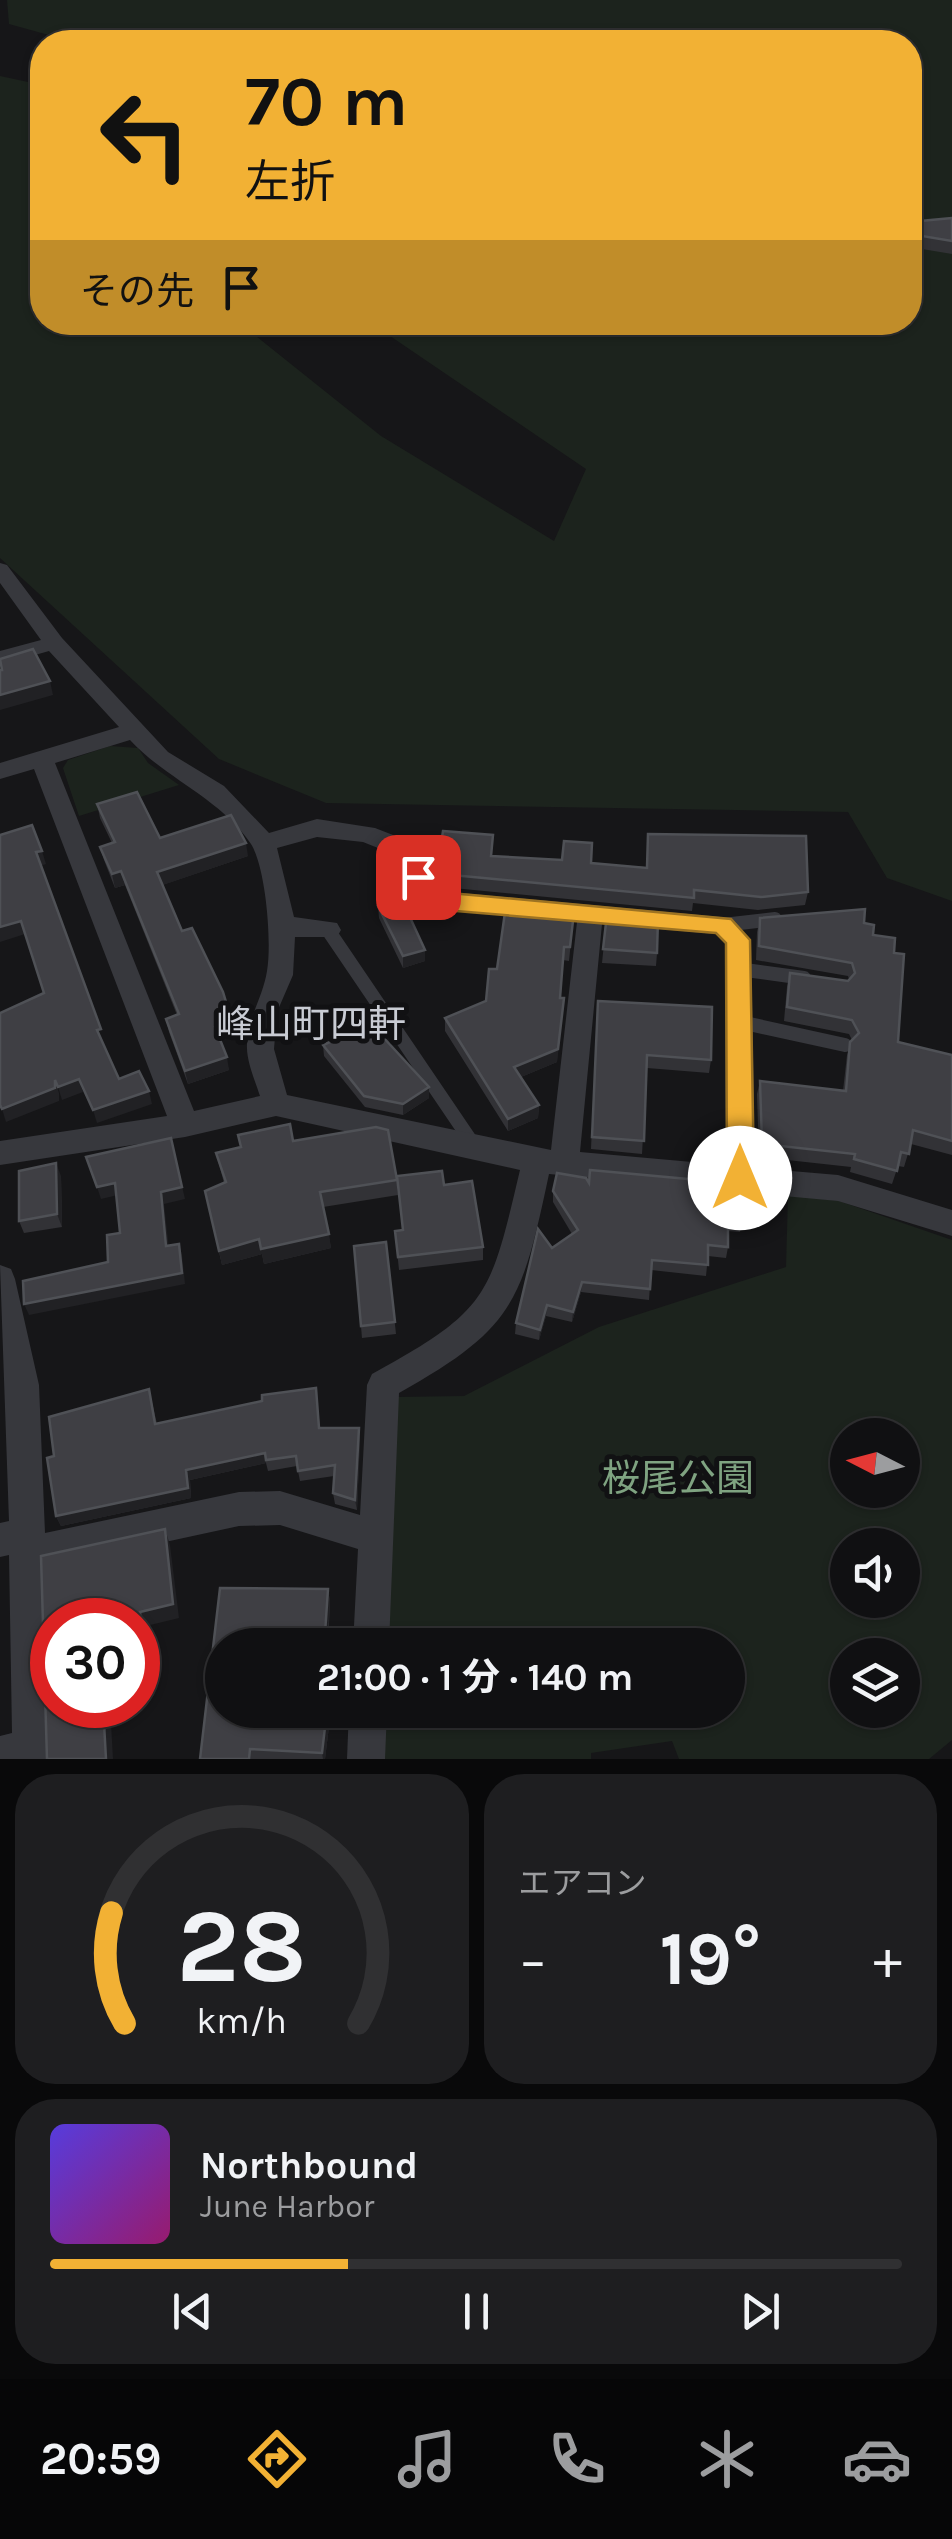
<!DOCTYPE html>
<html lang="ja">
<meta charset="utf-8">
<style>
body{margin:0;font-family:Karla,"Noto Sans JP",sans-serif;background:#1e1e20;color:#f1f3f6;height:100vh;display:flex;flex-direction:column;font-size:38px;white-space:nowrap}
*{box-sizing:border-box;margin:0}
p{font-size:32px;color:#9c9d9f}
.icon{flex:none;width:55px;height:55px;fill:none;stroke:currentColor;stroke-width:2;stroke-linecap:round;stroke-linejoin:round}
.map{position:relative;height:1759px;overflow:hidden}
.side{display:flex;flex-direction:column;gap:15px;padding:15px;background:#09090a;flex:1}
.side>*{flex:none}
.banner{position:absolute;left:30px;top:30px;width:892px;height:305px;border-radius:40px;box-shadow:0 2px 8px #0004,0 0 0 2px #303032;background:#f2b134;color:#111;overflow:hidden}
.needle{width:65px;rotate:276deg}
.fabs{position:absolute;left:830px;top:1418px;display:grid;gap:20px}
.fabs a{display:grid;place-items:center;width:90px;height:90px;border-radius:50%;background:#101012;box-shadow:0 2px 8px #0004,0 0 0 2px #303032;font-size:50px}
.speed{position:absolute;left:30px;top:1598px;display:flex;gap:20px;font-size:50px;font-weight:700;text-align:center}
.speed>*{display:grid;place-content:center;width:130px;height:130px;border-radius:50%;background:#101012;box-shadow:0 2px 8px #0004,0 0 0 2px #303032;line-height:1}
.speed .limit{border:15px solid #d22;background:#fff;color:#111}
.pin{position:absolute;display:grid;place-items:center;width:85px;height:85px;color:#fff;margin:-42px;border-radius:20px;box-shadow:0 5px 15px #0006}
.me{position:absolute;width:110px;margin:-55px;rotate:0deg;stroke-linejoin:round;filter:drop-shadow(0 0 8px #0008)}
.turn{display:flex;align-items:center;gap:35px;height:210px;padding:0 50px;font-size:45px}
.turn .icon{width:130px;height:130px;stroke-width:2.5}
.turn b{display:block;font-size:70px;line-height:85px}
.then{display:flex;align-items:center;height:95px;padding:0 50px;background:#0003;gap:20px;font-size:38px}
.big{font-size:75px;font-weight:700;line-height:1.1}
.side .tile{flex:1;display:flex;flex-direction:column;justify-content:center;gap:15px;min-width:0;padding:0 35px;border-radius:40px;background:#1e1e20}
.side .dial{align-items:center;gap:0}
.dial svg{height:260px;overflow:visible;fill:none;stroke:#303032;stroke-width:7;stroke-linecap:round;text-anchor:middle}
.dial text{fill:#f1f3f6;stroke:none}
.song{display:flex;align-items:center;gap:30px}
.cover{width:120px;height:120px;border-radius:15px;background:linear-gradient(135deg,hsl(250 70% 55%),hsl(320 70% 35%))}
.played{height:10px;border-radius:5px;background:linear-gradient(90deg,#f2b134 35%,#303032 35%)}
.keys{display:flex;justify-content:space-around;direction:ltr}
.heat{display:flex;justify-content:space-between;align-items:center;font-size:55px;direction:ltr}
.side .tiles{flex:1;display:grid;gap:15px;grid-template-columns:1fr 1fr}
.tile:last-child{grid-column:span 2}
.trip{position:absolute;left:205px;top:1628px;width:540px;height:100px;border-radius:50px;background:#101012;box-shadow:0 2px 8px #0004,0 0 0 2px #303032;font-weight:700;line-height:100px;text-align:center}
.tab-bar{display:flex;height:160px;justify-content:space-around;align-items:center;background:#060607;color:#9c9d9f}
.tab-bar .icon{width:70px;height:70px}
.tab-bar .current{color:#f2b134}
.tab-bar b{font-size:45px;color:#f1f3f6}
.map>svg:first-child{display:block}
</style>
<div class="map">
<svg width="952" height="1759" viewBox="0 0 952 1759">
<rect width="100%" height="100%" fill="#161618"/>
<g fill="#1c231d" fill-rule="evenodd">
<polygon points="7,0 952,0 952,901 887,878 848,812 326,803 219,759 0,558 0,76 42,85 42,322 245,323 246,328 381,436 554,541 586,469 393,338 378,323 910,322 910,42 74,42 9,24"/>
<polygon points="110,746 138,748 148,763 179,785 79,816 63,768 68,760"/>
<path d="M788 1195 839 1201 952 1240V1740L929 1759H679L672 1741 591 1753V1759H384L385 1710H728V1645H387L397 1397 464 1396 599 1327 786 1267ZM848 1435H902V1490H848ZM848 1545H902V1600H848ZM848 1655H902V1710H848Z"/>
</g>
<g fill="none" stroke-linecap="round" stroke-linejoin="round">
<g stroke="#37383d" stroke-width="14">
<polyline points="723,925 775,919"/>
<polyline points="328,930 473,1144"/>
<polyline points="738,969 804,978"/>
<polyline points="740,1022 845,1045"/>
</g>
<g fill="#37383d" fill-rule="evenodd">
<path d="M0 563 7 565 62 638 168 752 224 786 269 833 317 819 375 828 411 842 427 871 451 892 732 918 751 941 755 1168 838 1175 952 1210V1236L838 1201 549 1174C522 1301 515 1328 399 1393L389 1645H353L358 1549 280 1525 239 1526 45 1568 50 1759H0V1736L12 1733 9 1555 0 1557V1523L9 1521 0 1265 11 1269 15 1279 39 1385 45 1533 239 1492 280 1491 360 1515 367 1385 372 1374C489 1310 490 1297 520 1170L276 1116 185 1137 0 1165V1141L167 1116 34 769 0 779V763L119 727 49 651 0 665V651L41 640 0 583ZM130 740C166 779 220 798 251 844 266 868 272 943 267 971 263 997 248 1017 247 1044 246 1061 255 1080 260 1096L194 1111 55 763ZM317 837 363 842 393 854 409 883 435 908 577 922 551 1150 287 1095 274 1049 277 1012 293 975 295 937H337L341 930 337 923 294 917 277 848ZM602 924 716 934 725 944 726 1165 580 1152Z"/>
<polygon points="349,1710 387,1710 385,1759 347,1759"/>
</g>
</g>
<g fill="#323236">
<polygon points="952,218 952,254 910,247 910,222"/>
<polygon points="97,804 160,838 248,856 162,885 182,931 235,1035 220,1040 229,1070 188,1084 169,1032 166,1019 177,1015 125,885 115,888 104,860 100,847 112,843 100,818"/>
<polygon points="648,834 808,892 805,905 758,910 693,903 692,911 453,888 445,881 444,869 440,869 439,856 493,835 492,856 646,867"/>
<polygon points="378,906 425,961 403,968 379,918"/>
<polygon points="574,912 569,961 563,960 557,1062 521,1077 539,1105 538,1118 508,1131 445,1031 445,1018 486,1001 497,969"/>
<polygon points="607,914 657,953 656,966 602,963"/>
<polygon points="760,918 864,923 873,935 894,953 898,1042 952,1055 952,1155 911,1144 904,1167 898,1166 892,1184 850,1172 851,1167 759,1157 757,1094 760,1081 843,1091 847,1055 852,1040 849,1034 784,1021 787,987 790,973 848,981 849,979 848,976 756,960 757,932"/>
<polygon points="597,1014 711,1060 709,1073 647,1068 642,1154 591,1149"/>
<polygon points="323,1045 429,1098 403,1115 365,1107 324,1056"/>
<polygon points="293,1141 397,1180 398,1195 323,1207 331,1248 264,1264 262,1254 222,1265 205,1191 224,1183 216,1153"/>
<polygon points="61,1176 62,1227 24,1233 19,1221"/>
<polygon points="589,1182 742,1221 740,1232 728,1231 728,1247 726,1258 708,1256 706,1276 651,1270 649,1300 581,1292 572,1322 546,1316 539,1340 515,1334 516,1323 552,1248 572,1234 553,1202 553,1191"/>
<polygon points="444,1185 483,1247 483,1260 399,1270 395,1231 402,1230"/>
<polygon points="386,1242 396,1334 362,1338 354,1246"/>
<polygon points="149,1389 157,1424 317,1399 320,1428 360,1438 357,1510 335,1504 333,1493 334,1476 300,1481 297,1466 268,1471 266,1463 190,1480 191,1498 61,1526 56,1516 54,1456"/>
<polygon points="220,1588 328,1589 330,1602 328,1645 222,1645 331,1710 325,1759 200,1759"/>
</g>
<g fill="#212124">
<polygon points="50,681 53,695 0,710 0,695"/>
<polygon points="246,843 248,856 160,886 157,872"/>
<polygon points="42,851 46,864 40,866 36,852"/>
<polygon points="121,871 125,885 115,888 112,874"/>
<polygon points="21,921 25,934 0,942 0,927"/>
<polygon points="425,950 425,961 403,968 403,956"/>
<polygon points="563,1011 557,1062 514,1080 514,1067"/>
<polygon points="232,1022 235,1035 218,1041 215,1027"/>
<polygon points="227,1057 229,1070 188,1084 185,1071"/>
<polygon points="79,1079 83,1092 62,1100 58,1087"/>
<polygon points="55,1080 59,1093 59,1101 6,1122 2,1109"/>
<polygon points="429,1087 429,1098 403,1115 403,1104"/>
<polygon points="149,1091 152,1104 97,1123 93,1110"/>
<polygon points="539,1105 538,1118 508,1131 508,1119"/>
<polygon points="171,1138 185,1199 164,1204 170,1258 166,1246 161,1192"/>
<polygon points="56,1163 61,1176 62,1227 57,1214"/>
<polygon points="115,1183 118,1195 101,1199 97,1187"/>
<polygon points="329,1234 331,1248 264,1264 262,1254 222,1265 219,1251 259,1239"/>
<polygon points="179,1244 182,1255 185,1284 29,1315 24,1304"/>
<polygon points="582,1282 581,1292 572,1322 573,1312"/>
<polygon points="547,1305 546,1316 539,1340 540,1330"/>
<polygon points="359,1428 360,1438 357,1510 355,1500"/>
<polygon points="265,1453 266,1463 190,1480 191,1498 61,1526 56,1516 186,1470"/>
<polygon points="165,1529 170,1545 179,1618 146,1626 147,1636 138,1639 140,1612"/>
<polygon points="328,1589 330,1602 327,1645 325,1634"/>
<polygon points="103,1705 110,1705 113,1759 106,1759"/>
<polygon points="327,1710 331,1710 325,1759 323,1759 322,1753"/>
</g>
<g fill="#3f3f44" stroke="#4f5156" stroke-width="2.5">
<polygon points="952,218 952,241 910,234 910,222"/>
<polygon points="33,649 50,681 0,695 0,670 2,670 0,659"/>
<polygon points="137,792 160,838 231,815 246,843 157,872 182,931 192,928 223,992 232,1022 215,1027 227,1057 185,1071 166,1019 179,1014 121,871 112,874 100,847 115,842 97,804"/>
<polygon points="32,825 42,851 36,852 101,1029 97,1030 119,1079 139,1071 149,1091 93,1110 79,1079 58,1087 55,1080 55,1088 2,1109 0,1105 0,1013 44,993 21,921 0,927 0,835"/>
<polygon points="443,831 493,835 491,856 562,860 564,841 592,843 591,863 647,868 648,834 806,836 808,892 761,897 694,890 694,898 452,875 444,868 446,856 439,856"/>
<polygon points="402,900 425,950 403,956 378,906"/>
<polygon points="506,905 574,912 570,947 564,947 560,998 564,998 558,1049 514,1067 539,1105 508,1119 445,1018 486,1001 489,969 497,969"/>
<polygon points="865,909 864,923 874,925 873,935 895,938 894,953 904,954 898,1042 952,1055 952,1141 913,1130 909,1154 901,1152 897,1171 854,1159 855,1154 762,1144 760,1081 846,1091 850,1042 859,1033 852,1020 787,1007 790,973 848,981 855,973 852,963 759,946 760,918"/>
<polygon points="607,914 658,919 657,953 603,949"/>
<polygon points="598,1001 712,1007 711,1060 647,1055 644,1141 592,1137"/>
<polygon points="371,1024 429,1087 403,1104 364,1096 323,1045"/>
<polygon points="290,1124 293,1141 376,1127 388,1130 397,1180 320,1192 329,1234 261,1249 259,1239 219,1251 205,1191 226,1182 216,1153 241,1147 238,1135"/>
<polygon points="171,1138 182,1187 161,1192 166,1246 179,1244 182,1273 24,1304 23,1281 108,1262 107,1235 120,1233 115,1183 97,1187 86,1157"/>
<polygon points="56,1163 57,1214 19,1221 19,1171"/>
<polygon points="590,1170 742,1184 742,1221 728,1219 728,1247 708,1245 708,1265 652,1260 650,1289 582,1282 573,1312 547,1305 540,1330 516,1323 538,1229 552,1248 578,1230 553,1191 557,1173 586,1178 589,1183"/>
<polygon points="442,1171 444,1185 472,1181 483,1247 398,1257 395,1231 403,1230 397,1176"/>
<polygon points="386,1242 395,1322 361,1326 354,1246"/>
<polygon points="316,1388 319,1428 359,1428 355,1500 333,1493 335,1465 298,1471 296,1456 266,1460 265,1453 186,1470 188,1488 56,1516 47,1458 54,1456 49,1417 149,1389 155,1424 262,1401 262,1395"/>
<polygon points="165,1529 173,1604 140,1612 141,1622 138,1623 138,1620 52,1620 52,1705 103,1705 106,1759 47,1759 41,1556"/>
<polygon points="220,1588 328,1589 325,1634 287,1634 286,1645 222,1645 222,1710 327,1710 322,1753 250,1749 249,1759 200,1759"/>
</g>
<path fill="#f2b134" stroke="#9d7322" stroke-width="2.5" d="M418 868 426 871 450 893 731 919 750 940 754 1178 750 1187 740 1190 731 1187 727 1178 726 943 716 933 444 910C430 906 414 889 407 877Z"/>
<g text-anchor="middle" stroke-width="10" stroke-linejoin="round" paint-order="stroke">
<g font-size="38" fill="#c9ccd4" stroke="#111113">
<text x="311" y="1037">峰山町四軒</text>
</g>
<g font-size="38" fill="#7fa381" stroke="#111113">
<text x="678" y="1491">桜尾公園</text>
</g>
</g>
</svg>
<div class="fabs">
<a><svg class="needle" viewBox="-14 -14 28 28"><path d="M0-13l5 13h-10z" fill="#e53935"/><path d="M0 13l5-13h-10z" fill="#9c9d9f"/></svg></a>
<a><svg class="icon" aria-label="sound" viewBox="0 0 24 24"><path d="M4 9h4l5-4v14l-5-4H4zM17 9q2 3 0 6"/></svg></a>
<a><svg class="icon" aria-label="layers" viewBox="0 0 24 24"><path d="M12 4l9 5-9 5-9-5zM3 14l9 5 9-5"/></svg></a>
</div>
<div class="speed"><div class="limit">30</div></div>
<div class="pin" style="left:418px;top:877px;background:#d93025"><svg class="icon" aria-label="arrive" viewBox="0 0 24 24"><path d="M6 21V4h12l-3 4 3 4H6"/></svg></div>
<svg class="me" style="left:740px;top:1178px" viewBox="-20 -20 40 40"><circle r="19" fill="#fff"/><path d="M0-13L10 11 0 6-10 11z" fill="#f2b134"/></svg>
<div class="trip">21:00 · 1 分 · 140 m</div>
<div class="banner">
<div class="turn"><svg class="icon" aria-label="left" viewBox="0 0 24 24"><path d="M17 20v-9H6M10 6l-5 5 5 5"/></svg><div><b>70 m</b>左折</div></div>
<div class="then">その先<svg class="icon" aria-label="arrive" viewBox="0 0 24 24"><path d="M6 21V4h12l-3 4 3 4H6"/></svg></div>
</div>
</div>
<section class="side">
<div class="tiles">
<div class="tile dial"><svg viewBox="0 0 100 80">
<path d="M14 69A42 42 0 1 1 86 69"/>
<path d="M14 69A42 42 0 0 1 10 35" stroke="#f2b134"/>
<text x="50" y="56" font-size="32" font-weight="700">28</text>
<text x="50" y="72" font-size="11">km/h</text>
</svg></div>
<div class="tile"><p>エアコン</p>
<div class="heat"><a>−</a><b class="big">19°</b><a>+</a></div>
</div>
<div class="tile">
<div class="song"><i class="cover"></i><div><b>Northbound</b><p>June Harbor</p></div></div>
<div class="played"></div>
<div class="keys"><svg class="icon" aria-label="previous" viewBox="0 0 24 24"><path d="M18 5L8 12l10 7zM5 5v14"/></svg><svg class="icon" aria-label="pause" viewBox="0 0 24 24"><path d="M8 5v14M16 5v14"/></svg><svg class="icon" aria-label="next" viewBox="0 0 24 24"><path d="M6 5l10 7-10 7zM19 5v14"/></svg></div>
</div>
</div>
</section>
<nav class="tab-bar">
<b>20:59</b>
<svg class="icon current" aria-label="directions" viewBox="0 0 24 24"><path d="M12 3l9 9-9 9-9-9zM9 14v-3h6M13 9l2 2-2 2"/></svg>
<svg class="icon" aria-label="music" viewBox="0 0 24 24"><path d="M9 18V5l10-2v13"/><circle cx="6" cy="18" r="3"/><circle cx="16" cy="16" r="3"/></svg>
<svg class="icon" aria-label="phone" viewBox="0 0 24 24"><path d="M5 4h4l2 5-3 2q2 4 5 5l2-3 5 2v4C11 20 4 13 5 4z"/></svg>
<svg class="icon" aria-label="climate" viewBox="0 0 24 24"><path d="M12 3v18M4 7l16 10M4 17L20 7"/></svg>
<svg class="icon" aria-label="car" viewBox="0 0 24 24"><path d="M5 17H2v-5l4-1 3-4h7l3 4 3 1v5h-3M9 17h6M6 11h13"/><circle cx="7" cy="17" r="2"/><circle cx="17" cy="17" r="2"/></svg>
</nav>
